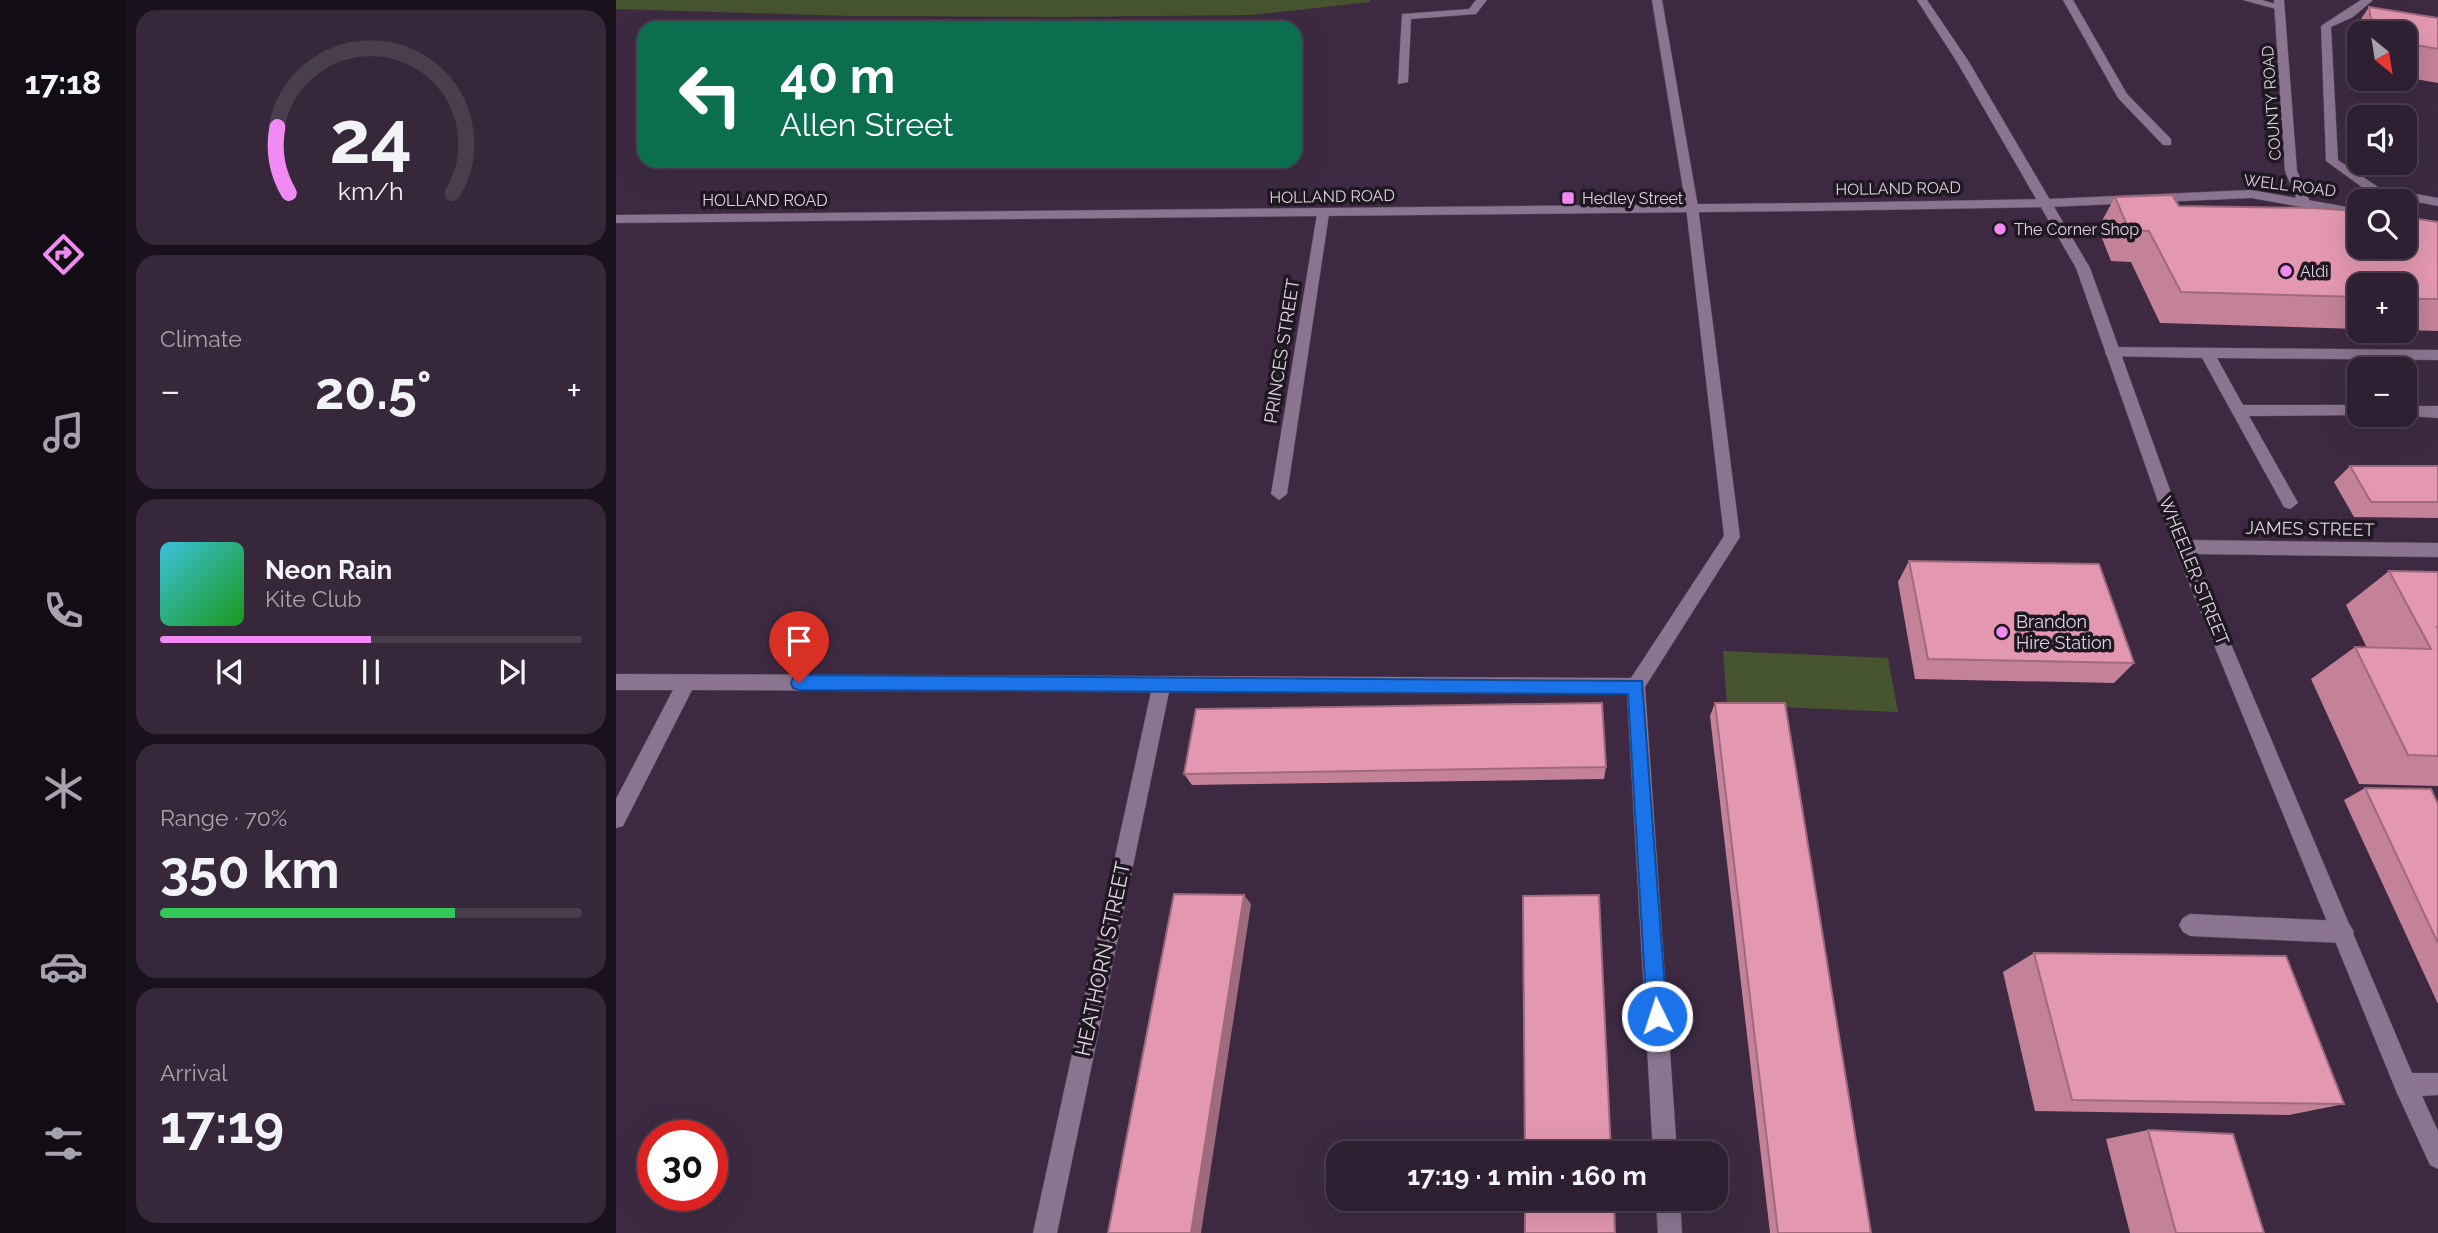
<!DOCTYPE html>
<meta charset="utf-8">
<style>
body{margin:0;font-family:Raleway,sans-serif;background:#36283a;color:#f1f3f6;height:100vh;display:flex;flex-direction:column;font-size:26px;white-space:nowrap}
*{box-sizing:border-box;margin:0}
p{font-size:23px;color:#a7a3ac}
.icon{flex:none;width:38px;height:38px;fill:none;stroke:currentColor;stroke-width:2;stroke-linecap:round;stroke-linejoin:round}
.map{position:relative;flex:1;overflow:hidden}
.side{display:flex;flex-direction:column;gap:10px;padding:10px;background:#19121c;width:490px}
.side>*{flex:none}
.top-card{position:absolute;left:21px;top:21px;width:665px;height:147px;border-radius:21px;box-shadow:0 7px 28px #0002,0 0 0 2px #493e4d;background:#0b6e4f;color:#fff;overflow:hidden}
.needle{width:46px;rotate:150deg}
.tools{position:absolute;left:1731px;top:21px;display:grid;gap:14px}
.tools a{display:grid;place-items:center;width:70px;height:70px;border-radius:14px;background:#2e2032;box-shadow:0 7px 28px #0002,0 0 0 2px #493e4d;font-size:35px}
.speed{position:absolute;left:21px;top:1120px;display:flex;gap:14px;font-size:35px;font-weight:700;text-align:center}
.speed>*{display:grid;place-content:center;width:91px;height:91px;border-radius:50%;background:#2e2032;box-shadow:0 7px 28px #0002,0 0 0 2px #493e4d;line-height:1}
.speed .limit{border:10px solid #d22;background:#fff;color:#111}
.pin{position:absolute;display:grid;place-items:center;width:60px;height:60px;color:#fff;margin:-72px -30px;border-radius:50% 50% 50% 0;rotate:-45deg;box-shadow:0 0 7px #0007}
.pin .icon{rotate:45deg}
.me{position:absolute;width:77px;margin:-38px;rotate:356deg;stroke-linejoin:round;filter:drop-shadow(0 0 5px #0008)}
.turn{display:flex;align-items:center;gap:24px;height:147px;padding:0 28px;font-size:32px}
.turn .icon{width:91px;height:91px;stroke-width:2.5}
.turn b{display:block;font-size:49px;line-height:60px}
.big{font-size:52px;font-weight:700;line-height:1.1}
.side .card{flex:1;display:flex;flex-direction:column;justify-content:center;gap:10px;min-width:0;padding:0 24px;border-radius:21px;background:#36283a}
.side .dial{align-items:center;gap:0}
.dial svg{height:182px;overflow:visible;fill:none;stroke:#493e4d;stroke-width:7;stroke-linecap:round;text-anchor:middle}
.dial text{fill:#f1f3f6;stroke:none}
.song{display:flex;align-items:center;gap:21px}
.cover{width:84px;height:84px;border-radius:10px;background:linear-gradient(135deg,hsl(190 70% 55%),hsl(120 70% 35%))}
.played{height:7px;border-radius:4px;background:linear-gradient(90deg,#f28af3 50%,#493e4d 50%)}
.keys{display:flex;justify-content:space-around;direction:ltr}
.heat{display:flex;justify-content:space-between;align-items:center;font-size:38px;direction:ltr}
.charge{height:10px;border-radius:5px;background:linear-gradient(90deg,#34c759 70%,#493e4d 0)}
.trip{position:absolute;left:710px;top:1141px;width:402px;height:70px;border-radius:21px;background:#2e2032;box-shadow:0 7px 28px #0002,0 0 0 2px #493e4d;font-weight:700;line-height:70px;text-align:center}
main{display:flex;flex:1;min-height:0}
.menu{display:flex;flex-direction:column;width:126px;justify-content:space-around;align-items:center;background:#120d14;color:#a7a3ac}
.menu .icon{width:49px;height:49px}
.menu .current{color:#f28af3}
.menu b{font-size:32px;color:#f1f3f6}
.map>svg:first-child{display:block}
</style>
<main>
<nav class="menu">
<b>17:18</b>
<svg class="icon current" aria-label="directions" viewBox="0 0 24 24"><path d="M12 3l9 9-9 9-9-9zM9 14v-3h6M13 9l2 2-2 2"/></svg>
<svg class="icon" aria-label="music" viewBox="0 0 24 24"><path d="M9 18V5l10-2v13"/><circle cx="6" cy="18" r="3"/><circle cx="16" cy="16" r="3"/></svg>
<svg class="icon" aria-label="phone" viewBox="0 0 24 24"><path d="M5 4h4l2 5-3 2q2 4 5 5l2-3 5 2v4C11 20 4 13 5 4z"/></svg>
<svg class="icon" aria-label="climate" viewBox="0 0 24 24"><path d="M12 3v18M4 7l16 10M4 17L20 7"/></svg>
<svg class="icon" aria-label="car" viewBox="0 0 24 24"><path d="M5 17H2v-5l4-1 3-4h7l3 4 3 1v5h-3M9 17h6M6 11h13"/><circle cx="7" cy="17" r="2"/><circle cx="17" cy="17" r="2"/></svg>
<svg class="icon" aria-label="filters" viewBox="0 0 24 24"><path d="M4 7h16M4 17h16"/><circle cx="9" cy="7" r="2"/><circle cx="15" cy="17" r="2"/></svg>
</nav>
<section class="side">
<div class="card dial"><svg viewBox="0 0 100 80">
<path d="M14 69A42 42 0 1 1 86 69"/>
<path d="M14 69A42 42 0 0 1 9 40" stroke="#f28af3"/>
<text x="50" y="56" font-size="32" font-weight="700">24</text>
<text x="50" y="72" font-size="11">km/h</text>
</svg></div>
<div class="card"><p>Climate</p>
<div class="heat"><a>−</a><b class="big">20.5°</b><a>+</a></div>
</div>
<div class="card">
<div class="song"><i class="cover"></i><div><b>Neon Rain</b><p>Kite Club</p></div></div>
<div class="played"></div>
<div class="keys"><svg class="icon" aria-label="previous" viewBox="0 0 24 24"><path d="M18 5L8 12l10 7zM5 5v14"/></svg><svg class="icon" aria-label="pause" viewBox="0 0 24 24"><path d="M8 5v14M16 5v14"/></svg><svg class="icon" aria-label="next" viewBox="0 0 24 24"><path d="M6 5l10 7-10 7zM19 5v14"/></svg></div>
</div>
<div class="card"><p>Range · 70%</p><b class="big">350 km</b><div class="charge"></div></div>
<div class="card"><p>Arrival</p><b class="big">17:19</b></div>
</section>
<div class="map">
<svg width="1822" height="1233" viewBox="0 0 1822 1233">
<rect width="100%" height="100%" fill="#3d2a42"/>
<g fill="#46552f">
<polygon points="0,0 754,0 754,2 636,15 444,17 234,16 0,9"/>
<polygon points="1107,651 1272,658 1282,712 1111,705"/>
</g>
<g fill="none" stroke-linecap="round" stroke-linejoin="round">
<defs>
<g id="service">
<polygon points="860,0 871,0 860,14 795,19 792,82 782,84 786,14 853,9"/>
<polygon points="1447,0 1457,0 1511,94 1555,139 1555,145 1547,145 1502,98"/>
<polygon points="1627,0 1646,0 1669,7 1664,10"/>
<polygon points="1745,0 1757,0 1737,17 1715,27 1722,160 1762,187 1822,198 1822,206 1754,193 1710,161 1705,26"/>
<polygon points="1496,347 1822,350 1822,360 1601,358 1627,405 1743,405 1743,415 1748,415 1633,416 1682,503 1674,509 1668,507 1586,358 1491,356 1489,352"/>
<polygon points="1788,406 1822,406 1822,418 1783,415 1788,415"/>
<polygon points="1574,914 1727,921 1734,925 1738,932 1734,939 1727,943 1574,936 1567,932 1563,925 1567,918"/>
</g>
<g id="minor">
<polygon points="1036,0 1046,0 1082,207 1124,537 1029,687 1061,1153 1037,1153 1011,694 553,692 441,1233 417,1233 535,692 76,690 7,826 0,828 0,799 57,690 0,690 0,674 1015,678 1108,536 1070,207"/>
<polygon points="1301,0 1311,0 1353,62 1474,268 1572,540 1822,543 1822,557 1577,554 1796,1073 1822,1073 1822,1095 1806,1096 1822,1131 1822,1169 1814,1165 1781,1093 1558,547 1460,268 1341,62"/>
<polygon points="1658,0 1668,0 1681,171 1694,202 1688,206 1682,202 1669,171"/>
<polygon points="707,210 713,214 671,494 663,500 655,494 701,214"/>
<polygon points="1040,1199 1064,1199 1066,1233 1042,1233"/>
</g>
<polygon id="secondary" points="1635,190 1743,209 1743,217 1635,198 1432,207 1199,211 0,223 0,215 1199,203 1432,199"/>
</defs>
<use href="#service" stroke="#58485c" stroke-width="1"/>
<use href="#minor" stroke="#58485c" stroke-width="1"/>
<use href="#secondary" stroke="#58485c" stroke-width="1"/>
<use href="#service" fill="#8b7490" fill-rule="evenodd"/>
<use href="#minor" fill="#8b7490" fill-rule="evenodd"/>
<use href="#secondary" fill="#8b7490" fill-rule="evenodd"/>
</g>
<g fill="#c38298">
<polygon points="1753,7 1822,18 1822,83 1788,77 1788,33 1743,33 1743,70 1737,68 1733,37"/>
<polygon points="1499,197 1563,206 1822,222 1822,331 1788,330 1788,285 1743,285 1743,329 1544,323 1515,262 1495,261 1482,228"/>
<polygon points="1734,466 1822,466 1822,518 1738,517 1718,482"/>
<polygon points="1293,561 1518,663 1498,683 1299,679 1282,582"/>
<polygon points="1773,571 1822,572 1822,786 1743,784 1695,679 1739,647 1751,648 1730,605"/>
<polygon points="1099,703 1255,1233 1154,1233 1094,716"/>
<polygon points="990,767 988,779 576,785 568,774"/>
<polygon points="1749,788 1822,804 1822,1004 1728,800"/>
<polygon points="1418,953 1728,1104 1673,1115 1419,1111 1387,972"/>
<polygon points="1532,1130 1648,1233 1514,1233 1490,1139"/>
</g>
<polygon fill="#9f6a7c" points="628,895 635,904 585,1233 575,1233"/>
<g fill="#e397b1" stroke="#9f6a7c" stroke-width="2">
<polygon points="1753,7 1822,18 1822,49 1788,43 1788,33 1757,33"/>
<polygon points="1556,195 1563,206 1696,208 1743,211 1743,247 1788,247 1788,217 1822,222 1822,299 1788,299 1788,285 1743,285 1743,297 1565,292 1533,231 1513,230 1499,197"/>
<polygon points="1734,466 1822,466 1822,502 1755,502"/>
<polygon points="1293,561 1483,564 1518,663 1312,659"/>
<polygon points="1773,571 1822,572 1822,627 1821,627 1822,629 1822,756 1792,755 1739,647 1815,649"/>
<polygon points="986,703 990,767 568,774 580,709"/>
<polygon points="1099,703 1169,703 1255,1233 1162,1233"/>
<polygon points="1749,788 1815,789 1822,804 1822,943"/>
<polygon points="558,894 628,895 575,1233 492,1233"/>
<polygon points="983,895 995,1153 909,1153 907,896"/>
<polygon points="1418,953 1670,956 1728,1104 1456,1100"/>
<polygon points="1532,1130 1617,1134 1648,1233 1560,1233"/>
<polygon points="909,1199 998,1199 999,1233 909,1233"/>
</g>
<polygon fill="#1a73e8" stroke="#114b97" stroke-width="2" points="183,675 1026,681 1051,1016 1048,1023 1041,1026 1033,1023 1031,1016 1012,694 183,690 177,688 175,683 177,678"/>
<g fill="#f28af3" stroke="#1f1721" stroke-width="2.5">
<rect x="945" y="191" width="14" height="14" rx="3.5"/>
<circle cx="1384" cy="229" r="7"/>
<circle cx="1670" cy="271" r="7"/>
<circle cx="1386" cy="632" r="7"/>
</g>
<g text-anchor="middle" stroke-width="7" stroke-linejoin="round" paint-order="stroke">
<g font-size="16" fill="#dfd3e2" stroke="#1f1721">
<text transform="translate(1655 103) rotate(-94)" y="6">COUNTY ROAD</text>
<text transform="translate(1674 185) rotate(7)" y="6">WELL ROAD</text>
<text transform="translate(1282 188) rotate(-1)" y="6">HOLLAND ROAD</text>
<text transform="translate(716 196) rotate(-1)" y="6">HOLLAND ROAD</text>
<text x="149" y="206">HOLLAND ROAD</text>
</g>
<g font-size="16" fill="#dfd3e2" stroke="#1f1721" text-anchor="start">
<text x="966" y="204">Hedley Street</text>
<text x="1398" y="235">The Corner Shop</text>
<text x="1684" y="277">Aldi</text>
</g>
<g font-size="18" fill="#dfd3e2" stroke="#1f1721">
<text transform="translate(666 351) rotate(-81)" y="6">PRINCES STREET</text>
<text transform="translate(1694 529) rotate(1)" y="6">JAMES STREET</text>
<text transform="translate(1578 571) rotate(68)" y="6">WHEELER STREET</text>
</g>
<g font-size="18" fill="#dfd3e2" stroke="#1f1721" text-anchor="start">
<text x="1400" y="628">Brandon<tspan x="1400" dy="21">Hire Station</tspan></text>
</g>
<g font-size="21" fill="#dfd3e2" stroke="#1f1721">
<text transform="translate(487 959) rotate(-78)" y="7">HEATHORN STREET</text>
</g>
</g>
</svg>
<div class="tools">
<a><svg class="needle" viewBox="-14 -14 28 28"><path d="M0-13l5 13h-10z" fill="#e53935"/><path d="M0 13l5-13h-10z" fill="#a7a3ac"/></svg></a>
<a><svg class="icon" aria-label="sound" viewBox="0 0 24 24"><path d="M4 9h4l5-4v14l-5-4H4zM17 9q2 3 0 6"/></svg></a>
<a><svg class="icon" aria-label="search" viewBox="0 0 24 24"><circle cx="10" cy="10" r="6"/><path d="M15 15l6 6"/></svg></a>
<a>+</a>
<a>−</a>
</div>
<div class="speed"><div class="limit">30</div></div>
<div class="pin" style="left:183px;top:683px;background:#d93025"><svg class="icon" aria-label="arrive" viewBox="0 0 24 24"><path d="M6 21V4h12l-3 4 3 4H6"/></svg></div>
<svg class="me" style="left:1041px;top:1016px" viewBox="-20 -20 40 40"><circle r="17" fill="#1a73e8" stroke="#fff" stroke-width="3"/><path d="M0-11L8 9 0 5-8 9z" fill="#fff"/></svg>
<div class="trip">17:19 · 1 min · 160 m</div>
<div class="top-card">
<div class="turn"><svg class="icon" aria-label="left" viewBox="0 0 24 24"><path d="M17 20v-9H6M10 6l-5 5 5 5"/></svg><div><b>40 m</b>Allen Street</div></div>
</div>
</div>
</main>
